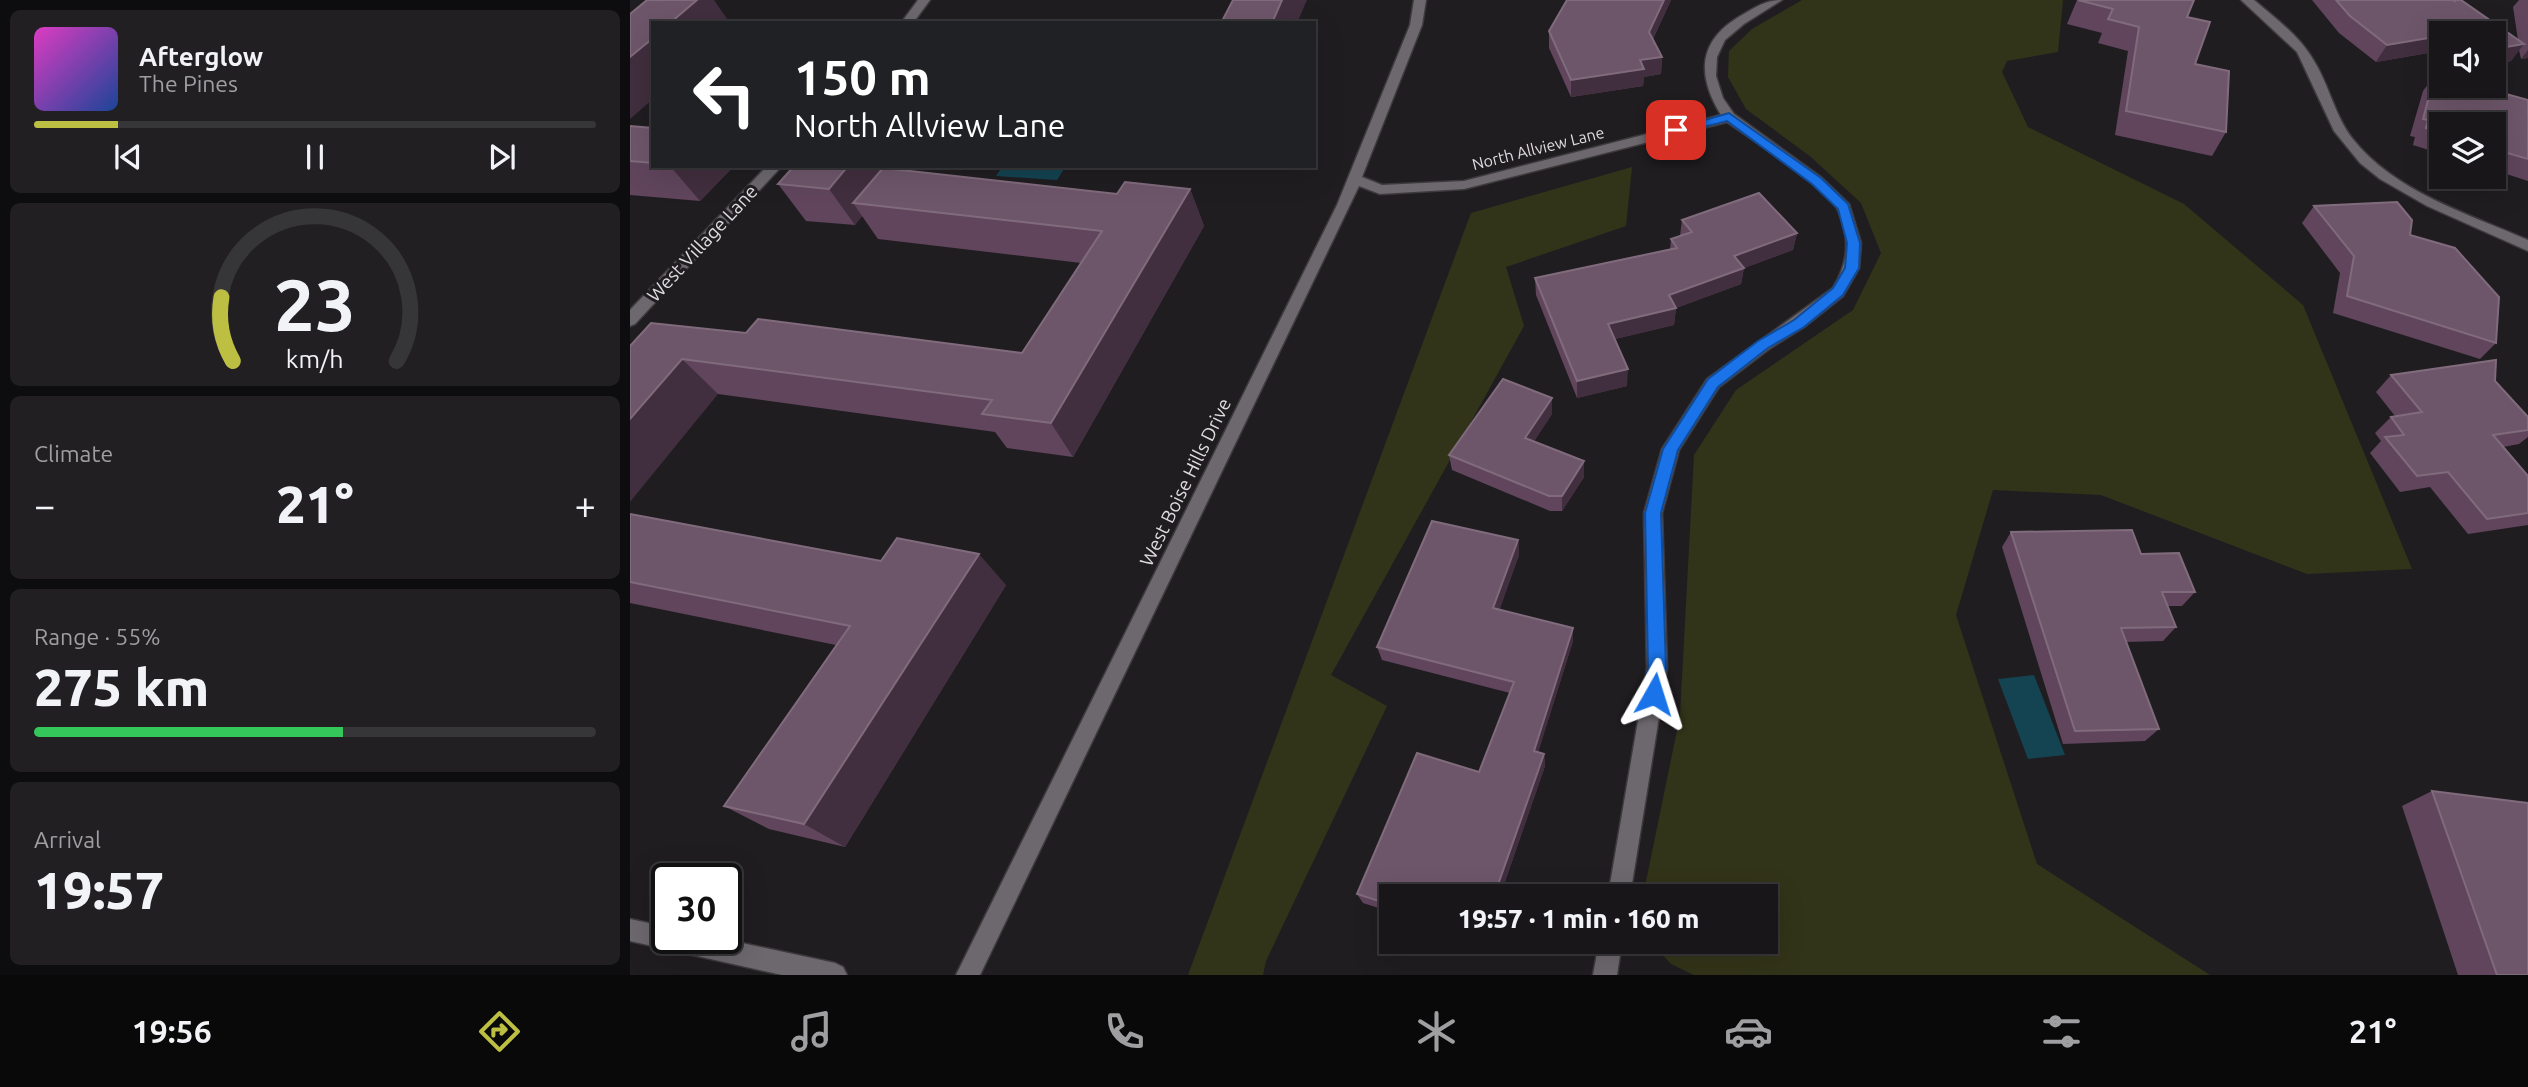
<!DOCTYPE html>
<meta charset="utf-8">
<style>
body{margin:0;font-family:Ubuntu,sans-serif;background:#211f22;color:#f1f3f6;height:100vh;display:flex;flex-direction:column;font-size:26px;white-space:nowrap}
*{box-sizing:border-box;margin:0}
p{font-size:23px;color:#9f9fa2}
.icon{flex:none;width:38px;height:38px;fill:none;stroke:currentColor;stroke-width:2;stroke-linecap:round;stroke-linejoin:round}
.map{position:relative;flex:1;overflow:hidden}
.drawer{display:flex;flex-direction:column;gap:10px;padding:10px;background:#0d0c0e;width:630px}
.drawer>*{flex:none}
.hud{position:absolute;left:21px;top:21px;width:665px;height:147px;border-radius:0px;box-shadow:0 7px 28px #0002,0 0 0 2px #363538;background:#202124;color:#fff;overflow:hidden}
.fabs{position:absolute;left:1799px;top:21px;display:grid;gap:14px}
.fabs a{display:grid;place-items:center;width:77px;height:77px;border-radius:0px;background:#181619;box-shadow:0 7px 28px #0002,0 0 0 2px #363538;font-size:35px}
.speed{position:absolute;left:21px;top:863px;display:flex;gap:14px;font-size:35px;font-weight:700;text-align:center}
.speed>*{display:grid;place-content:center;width:91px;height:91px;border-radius:50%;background:#181619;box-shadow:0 7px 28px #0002,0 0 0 2px #363538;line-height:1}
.speed .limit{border:4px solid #111;border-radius:10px;background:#fff;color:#111}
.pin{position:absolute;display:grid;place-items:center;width:60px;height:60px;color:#fff;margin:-30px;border-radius:14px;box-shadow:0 4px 10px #0006}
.me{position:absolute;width:77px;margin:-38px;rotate:6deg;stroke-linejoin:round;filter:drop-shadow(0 0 5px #0008)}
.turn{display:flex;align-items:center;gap:24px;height:147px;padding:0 28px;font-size:32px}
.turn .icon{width:91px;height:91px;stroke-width:2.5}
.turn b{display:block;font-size:49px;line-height:60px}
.big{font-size:52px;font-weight:800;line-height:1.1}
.drawer .widget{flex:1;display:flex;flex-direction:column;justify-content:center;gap:10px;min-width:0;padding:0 24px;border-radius:10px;background:#211f22}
.drawer .dial{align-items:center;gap:0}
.dial svg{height:182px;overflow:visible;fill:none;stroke:#363538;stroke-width:7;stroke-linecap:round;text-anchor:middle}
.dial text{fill:#f1f3f6;stroke:none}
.song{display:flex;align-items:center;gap:21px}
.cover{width:84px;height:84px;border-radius:10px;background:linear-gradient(135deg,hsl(310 70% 55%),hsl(220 70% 35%))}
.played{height:7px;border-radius:4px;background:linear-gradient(90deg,#bdbf43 15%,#363538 15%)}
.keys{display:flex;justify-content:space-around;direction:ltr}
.heat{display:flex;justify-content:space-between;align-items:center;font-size:38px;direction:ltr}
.charge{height:10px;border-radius:5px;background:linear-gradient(90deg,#34c759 55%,#363538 0)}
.trip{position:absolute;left:749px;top:884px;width:399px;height:70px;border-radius:0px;background:#181619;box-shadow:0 7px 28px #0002,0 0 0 2px #363538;font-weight:800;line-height:70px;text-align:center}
.menu{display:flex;height:112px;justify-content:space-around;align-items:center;background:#0a090a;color:#9f9fa2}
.menu .icon{width:49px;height:49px}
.menu .on{color:#bdbf43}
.menu b{font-size:32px;color:#f1f3f6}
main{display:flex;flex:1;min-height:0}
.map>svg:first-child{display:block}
</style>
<main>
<section class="drawer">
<div class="widget">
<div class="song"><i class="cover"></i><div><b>Afterglow</b><p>The Pines</p></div></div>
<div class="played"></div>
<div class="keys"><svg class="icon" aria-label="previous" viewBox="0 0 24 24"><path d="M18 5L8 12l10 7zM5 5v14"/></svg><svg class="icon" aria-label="pause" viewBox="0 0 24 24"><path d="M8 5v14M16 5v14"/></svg><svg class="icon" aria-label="next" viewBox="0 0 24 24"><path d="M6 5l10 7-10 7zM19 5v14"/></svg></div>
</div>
<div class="widget dial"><svg viewBox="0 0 100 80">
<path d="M14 69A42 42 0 1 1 86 69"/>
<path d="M14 69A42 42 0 0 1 9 41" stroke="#bdbf43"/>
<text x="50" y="56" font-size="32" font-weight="700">23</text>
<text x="50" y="72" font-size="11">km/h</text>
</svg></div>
<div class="widget"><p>Climate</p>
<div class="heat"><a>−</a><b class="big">21°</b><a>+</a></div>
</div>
<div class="widget"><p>Range · 55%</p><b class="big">275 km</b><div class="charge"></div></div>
<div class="widget"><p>Arrival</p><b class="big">19:57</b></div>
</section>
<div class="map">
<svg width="1898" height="975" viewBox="0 0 1898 975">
<rect width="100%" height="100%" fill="#201d21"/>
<g fill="#323419">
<polygon points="1172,0 1433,0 1428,52 1377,61 1372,72 1398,127 1554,204 1673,305 1782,569 1677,574 1471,495 1363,490 1326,615 1407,864 1580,975 1064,975 1041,964 1021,942 1136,942 1136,896 1013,896 1050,716 1064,455 1106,390 1223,310 1251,253 1231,203 1181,157 1116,109 1098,77 1099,51 1122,29"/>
<polygon points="1002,167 996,226 876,267 894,326 701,675 757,706 636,961 633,975 558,975 841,213"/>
</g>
<g fill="#144351">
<polygon points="373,166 436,166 427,180 366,176"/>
<polygon points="1404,675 1435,755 1398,759 1368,679"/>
</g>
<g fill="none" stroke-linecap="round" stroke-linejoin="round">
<defs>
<g id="minor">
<polygon points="288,0 300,0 283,23 271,23"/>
<path d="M784 0H796L792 25 732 177 752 185 834 181 1091 115C1066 74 1068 40 1112 15 1126 7 1136 0 1152 0L1114 24 1095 40 1087 57 1086 76 1093 98 1104 114 1192 178 1219 204 1231 243 1229 268 1213 296 1174 327 1139 349 1089 387 1049 450 1032 513 1037 668 1000 896H978L1017 668 1014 513 1032 449 1077 379 1203 288C1218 263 1221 239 1208 210 1198 189 1120 138 1097 122L834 189 750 194 729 186 350 975H326L707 205 780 25Z"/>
<path d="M1611 0H1624C1646 19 1669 35 1684 61 1699 85 1705 116 1722 138 1764 192 1839 214 1898 240V251L1797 206 1750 179 1730 163 1704 131 1667 52Z"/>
<polygon points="137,166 152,166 5,324 0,326 0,310"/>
<polygon points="0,919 37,927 37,938 89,938 205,963 213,967 217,975 152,975 0,941"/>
<polygon points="969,942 992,942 987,975 963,975"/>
</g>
</defs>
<use href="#minor" stroke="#3d3a3d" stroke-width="3"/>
<use href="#minor" fill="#6c686d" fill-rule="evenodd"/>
</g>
<g fill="#60455c">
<polygon points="1041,0 1023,39 1032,57 1031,74 1014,77 1013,86 941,97 919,48 919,31"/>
<polygon points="1447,0 1557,17 1565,64 1596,132 1582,156 1485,135 1498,51 1468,43 1472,33 1437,24"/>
<polygon points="1682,0 1831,0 1888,40 1883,7 1889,0 1898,0 1898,58 1891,59 1889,50 1881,61 1864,64 1864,33 1811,33 1811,74 1807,75 1898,100 1898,181 1864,170 1864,124 1811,124 1811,154 1783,145 1785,137 1780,136 1793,91 1805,75 1797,76 1804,52 1746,62 1709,33"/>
<polygon points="0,126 23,128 23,166 98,166 101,169 70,201 0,195"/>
<polygon points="270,170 487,194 560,189 574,226 443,457 377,448 365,432 88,394 0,346 116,333 392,353 451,263 248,239 232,216 225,225 176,221 148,184"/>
<polygon points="1684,206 1780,235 1866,343 1850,359 1703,313 1710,273 1672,223"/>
<polygon points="1052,220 1167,233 1163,250 1114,268 1111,284 1046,308 1044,325 985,339 997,386 947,398 906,295 905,278 1040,249 1041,239 1050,236"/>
<polygon points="1761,375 1865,381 1898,417 1898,437 1889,444 1873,447 1898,476 1898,525 1838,534 1800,487 1770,492 1740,453 1751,441 1745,433 1761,417 1765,416 1746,392"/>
<polygon points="922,414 904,441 954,477 932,511 920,511 822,470 819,455"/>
<polygon points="0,514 376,585 215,847 139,829 94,806 206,645 0,603"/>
<polygon points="1381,532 1511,554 1565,592 1552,606 1538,606 1546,627 1533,641 1496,642 1529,729 1515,741 1433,744 1372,547"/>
<polygon points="888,540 889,555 869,610 943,641 908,752 914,754 915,766 870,896 761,896 761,912 733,903 727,894 849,772 880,693 752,660 747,647"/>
<polygon points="1802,791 1898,975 1828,975 1772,806"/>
</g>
<g fill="#412e3e">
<polygon points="67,0 84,0 100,23 40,23"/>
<polygon points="652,0 677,0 667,23 642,23"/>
<polygon points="1034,0 1041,0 1018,49 1019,32"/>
<polygon points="1811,36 1811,41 1804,52 1746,62 1757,45"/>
<polygon points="23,38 23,99 0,119 0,57"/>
<polygon points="1894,44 1881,61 1864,64 1864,49"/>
<polygon points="1898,50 1898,58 1891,59"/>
<polygon points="1032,57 1031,74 1014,77 1013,86 941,97 941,80 1010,60"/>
<polygon points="1809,59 1811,59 1811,74 1797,76"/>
<polygon points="40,166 98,166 101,169 70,201"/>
<polygon points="218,166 273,166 242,205 223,203 232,216 225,225 199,189"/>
<polygon points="560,189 574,226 443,457 421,423"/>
<polygon points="1167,233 1163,250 1114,268 1111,284 1046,308 1044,325 977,341 978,324 1039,295 1104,256"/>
<polygon points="52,359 88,394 0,502 0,419"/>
<polygon points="998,369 997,386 947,398 947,381"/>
<polygon points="922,398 922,414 896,454 895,438"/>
<polygon points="954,461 954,477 932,511 932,496"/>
<polygon points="888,540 889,555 865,623 863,608"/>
<polygon points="349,554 376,585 215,847 174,824"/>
<polygon points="943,628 943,641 905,762 904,751"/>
<polygon points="914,754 915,766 870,896 864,896"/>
</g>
<g fill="#6e566a" stroke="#806b7c" stroke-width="2">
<polygon points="17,0 67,0 40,23 23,23 23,38 0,57 0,14"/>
<polygon points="603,0 652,0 642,23 591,23"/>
<polygon points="937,0 1034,0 1019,32 1032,57 1010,60 1014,69 941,80 919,31"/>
<polygon points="1448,0 1564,0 1557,17 1580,22 1565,64 1599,71 1596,132 1496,111 1509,27 1478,19 1483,9"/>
<polygon points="1706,0 1823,0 1825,1 1825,0 1831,0 1894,44 1864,49 1864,33 1811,33 1811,36 1757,45 1720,16"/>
<polygon points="1805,74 1811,76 1811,86 1847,86 1898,100 1898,159 1864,149 1864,124 1811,124 1811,133 1796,128 1798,120 1793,119"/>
<polygon points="0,126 23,128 23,163 0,161"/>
<polygon points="164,166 218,166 199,189 148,184"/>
<polygon points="253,168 487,194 495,182 560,189 421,423 352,414 362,400 52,359 0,419 0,346 21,323 116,333 128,319 392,353 472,231 223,203"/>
<polygon points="1129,193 1167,233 1104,256 1114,268 1039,295 1046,308 978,324 998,369 947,381 905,278 1047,248 1041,239 1062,232 1052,220"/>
<polygon points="1767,202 1782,220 1780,235 1825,248 1869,297 1866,343 1717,296 1724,256 1684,206"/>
<polygon points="1866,360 1865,381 1898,417 1898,430 1863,435 1898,476 1898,513 1857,519 1818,472 1787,476 1755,437 1774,435 1761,417 1792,412 1761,375"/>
<polygon points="873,379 922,398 895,438 954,461 932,496 919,496 819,455"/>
<polygon points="0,514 251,561 267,538 349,554 174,824 94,806 220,626 0,582"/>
<polygon points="802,521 888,540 863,608 943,628 904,751 914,754 864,896 761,896 761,905 727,894 787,753 849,772 884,682 747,647"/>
<polygon points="1502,530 1511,554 1549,553 1565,592 1532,592 1546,627 1491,628 1529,729 1445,731 1381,532"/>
<polygon points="1802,791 1898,803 1898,975 1867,975"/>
</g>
<polygon fill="#1a73e8" stroke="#114b97" stroke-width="2" points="1099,113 1191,178 1218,204 1230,243 1229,268 1213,295 1174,327 1138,348 1088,387 1048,450 1031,513 1036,668 1030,700 1024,702 1017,700 1014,694 1018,668 1015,513 1033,449 1078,379 1128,341 1164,320 1203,288 1215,268 1217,243 1208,209 1182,184 1097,121 1046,134 1040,130"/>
<g text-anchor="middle" stroke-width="6" stroke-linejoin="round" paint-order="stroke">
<g font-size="16" fill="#dedcdf" stroke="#201d21">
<text transform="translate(908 148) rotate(-14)" y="6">North Allview Lane</text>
</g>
<g font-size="19" fill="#dedcdf" stroke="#201d21">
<text transform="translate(72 243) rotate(-47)" y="7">West Village Lane</text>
<text transform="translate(555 482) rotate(-64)" y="7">West Boise Hills Drive</text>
</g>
</g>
</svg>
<div class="fabs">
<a><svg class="icon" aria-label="sound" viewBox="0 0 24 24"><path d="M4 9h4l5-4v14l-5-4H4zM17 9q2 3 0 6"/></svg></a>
<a><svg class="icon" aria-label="layers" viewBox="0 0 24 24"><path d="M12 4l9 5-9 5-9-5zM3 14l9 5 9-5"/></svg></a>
</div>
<div class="speed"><div class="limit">30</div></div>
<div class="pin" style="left:1046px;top:130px;background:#d93025"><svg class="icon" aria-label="arrive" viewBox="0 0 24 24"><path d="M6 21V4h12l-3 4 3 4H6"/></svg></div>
<svg class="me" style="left:1024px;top:694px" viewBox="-20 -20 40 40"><path d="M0-17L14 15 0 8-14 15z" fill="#1a73e8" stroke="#fff" stroke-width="4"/></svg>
<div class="trip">19:57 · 1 min · 160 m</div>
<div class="hud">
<div class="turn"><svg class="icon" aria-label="left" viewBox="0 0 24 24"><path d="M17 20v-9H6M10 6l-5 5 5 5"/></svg><div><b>150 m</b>North Allview Lane</div></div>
</div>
</div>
</main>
<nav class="menu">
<b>19:56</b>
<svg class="icon on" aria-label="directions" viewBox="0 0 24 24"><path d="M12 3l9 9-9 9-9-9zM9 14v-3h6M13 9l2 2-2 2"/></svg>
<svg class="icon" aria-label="music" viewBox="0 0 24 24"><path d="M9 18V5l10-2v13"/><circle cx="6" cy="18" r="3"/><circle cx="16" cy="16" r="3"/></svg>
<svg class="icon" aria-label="phone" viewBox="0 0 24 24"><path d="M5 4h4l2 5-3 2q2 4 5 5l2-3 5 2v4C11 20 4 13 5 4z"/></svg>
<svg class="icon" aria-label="climate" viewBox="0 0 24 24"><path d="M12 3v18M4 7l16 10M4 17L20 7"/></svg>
<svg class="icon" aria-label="car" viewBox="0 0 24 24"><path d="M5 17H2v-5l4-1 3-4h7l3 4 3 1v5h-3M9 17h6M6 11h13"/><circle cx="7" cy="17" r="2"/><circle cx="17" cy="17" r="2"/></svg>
<svg class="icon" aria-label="filters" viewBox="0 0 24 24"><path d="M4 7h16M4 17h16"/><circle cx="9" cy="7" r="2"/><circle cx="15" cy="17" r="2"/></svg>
<b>21°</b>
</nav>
